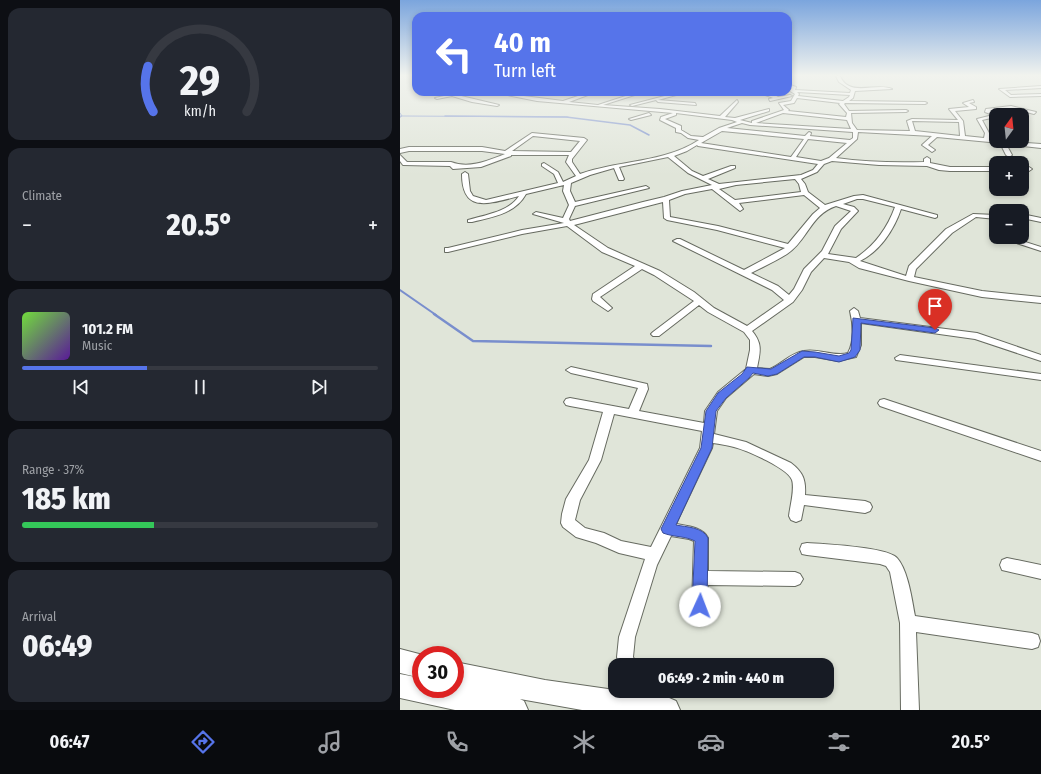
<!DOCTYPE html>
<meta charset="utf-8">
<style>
body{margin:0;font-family:"Fira Sans Condensed",sans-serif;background:#242831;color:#f1f3f6;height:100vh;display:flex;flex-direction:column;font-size:15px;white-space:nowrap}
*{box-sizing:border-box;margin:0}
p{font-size:13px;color:#9ea1a6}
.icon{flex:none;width:22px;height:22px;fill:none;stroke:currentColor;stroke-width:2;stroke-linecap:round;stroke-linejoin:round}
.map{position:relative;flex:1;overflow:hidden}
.details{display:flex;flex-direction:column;gap:8px;padding:8px;background:#0d0f14;width:400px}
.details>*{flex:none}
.hud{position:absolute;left:12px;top:12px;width:380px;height:84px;border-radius:12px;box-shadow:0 2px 6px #0003;background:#5674ea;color:#fff;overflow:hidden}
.needle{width:26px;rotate:15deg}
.tools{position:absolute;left:589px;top:108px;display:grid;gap:8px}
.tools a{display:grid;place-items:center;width:40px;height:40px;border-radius:8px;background:#171b24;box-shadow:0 2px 6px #0003;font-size:20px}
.speed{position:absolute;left:12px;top:646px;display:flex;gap:8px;font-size:20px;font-weight:700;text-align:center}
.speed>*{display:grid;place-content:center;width:52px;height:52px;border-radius:50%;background:#171b24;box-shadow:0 2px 6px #0003;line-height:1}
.speed .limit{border:6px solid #d22;background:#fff;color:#111}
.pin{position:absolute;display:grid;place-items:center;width:34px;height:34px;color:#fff;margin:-41px -17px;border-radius:50% 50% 50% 0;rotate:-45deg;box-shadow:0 0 4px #0007}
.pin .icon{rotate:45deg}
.me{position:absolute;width:44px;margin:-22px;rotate:2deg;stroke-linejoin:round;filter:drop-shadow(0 0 3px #0008)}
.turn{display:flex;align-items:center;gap:14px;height:84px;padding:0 16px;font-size:18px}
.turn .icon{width:52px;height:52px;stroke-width:2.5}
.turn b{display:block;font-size:28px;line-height:34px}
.big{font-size:30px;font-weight:800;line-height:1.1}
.details .card{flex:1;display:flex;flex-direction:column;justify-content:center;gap:6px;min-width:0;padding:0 14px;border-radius:12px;background:#242831}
.details .dial{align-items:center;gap:0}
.dial svg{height:104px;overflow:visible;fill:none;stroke:#363941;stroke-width:7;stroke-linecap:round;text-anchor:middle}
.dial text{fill:#f1f3f6;stroke:none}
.song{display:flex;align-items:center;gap:12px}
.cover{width:48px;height:48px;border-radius:6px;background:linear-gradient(135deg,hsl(100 70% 55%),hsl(270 70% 35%))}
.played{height:4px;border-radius:2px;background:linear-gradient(90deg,#5674ea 35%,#363941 35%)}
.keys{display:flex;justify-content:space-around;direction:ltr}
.heat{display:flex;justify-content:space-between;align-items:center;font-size:22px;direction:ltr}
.charge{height:6px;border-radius:3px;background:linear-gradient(90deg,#34c759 37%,#363941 0)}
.trip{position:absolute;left:208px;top:658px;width:226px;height:40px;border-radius:12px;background:#171b24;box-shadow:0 2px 6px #0003;font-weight:800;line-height:40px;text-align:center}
.menu{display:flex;height:64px;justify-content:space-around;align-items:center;background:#090b0e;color:#9ea1a6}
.menu .icon{width:28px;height:28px}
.menu .active{color:#5674ea}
.menu b{font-size:18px;color:#f1f3f6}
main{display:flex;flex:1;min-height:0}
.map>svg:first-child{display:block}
</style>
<main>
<section class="details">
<div class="card dial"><svg viewBox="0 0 100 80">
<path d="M14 69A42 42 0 1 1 86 69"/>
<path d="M14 69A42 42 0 0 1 10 34" stroke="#5674ea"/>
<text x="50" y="56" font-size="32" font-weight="700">29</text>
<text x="50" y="72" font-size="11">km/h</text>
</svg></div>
<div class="card"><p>Climate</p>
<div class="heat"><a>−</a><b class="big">20.5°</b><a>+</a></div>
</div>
<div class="card">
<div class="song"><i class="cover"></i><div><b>101.2 FM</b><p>Music</p></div></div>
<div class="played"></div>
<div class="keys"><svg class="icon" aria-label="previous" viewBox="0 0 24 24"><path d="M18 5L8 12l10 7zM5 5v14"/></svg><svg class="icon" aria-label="pause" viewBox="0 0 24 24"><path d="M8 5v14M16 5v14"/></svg><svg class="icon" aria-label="next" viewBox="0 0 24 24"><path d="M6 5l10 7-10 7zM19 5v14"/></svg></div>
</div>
<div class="card"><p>Range · 37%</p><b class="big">185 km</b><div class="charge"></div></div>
<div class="card"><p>Arrival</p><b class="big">06:49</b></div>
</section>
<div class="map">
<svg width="641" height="710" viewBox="0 0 641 710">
<rect width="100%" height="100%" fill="#e0e5d9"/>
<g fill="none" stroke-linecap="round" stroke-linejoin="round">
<g stroke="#798ecd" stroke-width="1">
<polyline points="0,113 2,116 0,117"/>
<polyline points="2,116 168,117"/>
</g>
<g stroke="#798ecd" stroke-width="1.5">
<polyline points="45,116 166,117 230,125 249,135"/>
<polyline points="0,117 1,116"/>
</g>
<polyline stroke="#798ecd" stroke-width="2" points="0,290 36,315"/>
<polyline stroke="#798ecd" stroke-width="2.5" points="34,314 73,341 311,346"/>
<defs>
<g id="minor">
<path d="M436 76H440C449 98 476 82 492 89L455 91 453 98 449 101 525 102 527 103 525 104 445 103 444 104 449 111 506 110 508 111 506 112 451 113 452 123 457 130 510 131 507 121 512 119 558 120 549 109 569 107 563 103 573 100 574 102 569 103 576 107V109L555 111 563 121 565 136 584 138 585 133 577 119 593 115 585 112 586 109 611 106 636 112 634 114 611 108 591 111 599 115H596V117L582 120 589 133V139L596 140V141L641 144V148L606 144 612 155 609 157 606 155 600 143 537 137 528 145 535 150 532 152 522 145 532 136 458 132 457 139 436 158C465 162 495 163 524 162V159L527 157 530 159V163L550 167H596V171H550L539 170 527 166 479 165 432 161 424 164 417 172 401 179 405 184 408 192 425 205 454 196 463 195 537 215V217L535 218 501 209C494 230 480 251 460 261L506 276 509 266 546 229 573 214 596 215V219L576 217 552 233 516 269 514 277 582 291 641 297V303L582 297 509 281 459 268 449 262 424 258 411 272 402 290 393 302 352 331C363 344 360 352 357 368L370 369C382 364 390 353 404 351 419 348 433 357 448 353 455 340 453 324 450 311L454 308 458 311 460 318 577 333 641 355V361L575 339 461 323V345L456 357 438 361 415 357H404L377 374 368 376 354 374 326 398 317 411 314 434 346 442 391 463C403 472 406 480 405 495L465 501 470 503 472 507 470 511 465 513 404 505 401 520 396 522 391 520 389 516C390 506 395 489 392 480 388 468 346 450 334 447 327 445 320 444 313 443L312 448 276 524C287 526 303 527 308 538V571L395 572 400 574 403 579 400 584 395 586 308 585V606L306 611 300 614 294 611 292 606 294 541 289 539 271 536 257 565 235 637 233 657 237 665H219L217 657 219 637 245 559 219 553 196 543 176 537 163 527 161 523 162 514 166 499 189 460 203 412 170 406 166 405 164 402 166 399 170 398 229 409 238 388 171 373 166 370 171 367 247 384 248 389 239 411 304 423 305 411 318 392 346 369 350 350V340L344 332 308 312 299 305 259 336H253L251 334 253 332 294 301 254 275 242 269 200 297 212 308 208 311 193 301 192 299 193 294 235 266 202 252 167 226 122 234 48 252H45V248H48L122 230 164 223 133 214 136 212 163 218 169 205 163 191 164 185 126 194C115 214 92 217 72 222H68V220C84 215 109 212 119 196 91 203 62 215 62 174L65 172 68 174 70 191 73 196 86 200 158 183 154 174 142 166V164L144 163 158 172 163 182 176 176 166 162 169 155H111V156L81 167 53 169 50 166 3 165 0 161V155L7 162H51C69 169 87 161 105 154L82 151H9L0 153V149L9 147H82L105 151 132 133 184 138 187 140 172 159V162L180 174C219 160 264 163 299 140L288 138 281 133 276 132V128L260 120 261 117 273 113 137 101 92 92 163 101 190 92H196L169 102 198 105 238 92H244L203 105 260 109 320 116 337 100 338 102 325 117 335 118 369 109V111L340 120 352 123V121L384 110 379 103 391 101 395 94 390 91 392 88 388 86V84L396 87 395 90 450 93 451 90 439 82ZM397 92 450 95 449 97 443 101 398 96 399 94ZM397 98 440 103 439 104 447 113 446 117 388 111 389 110 383 105 394 103ZM276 113 332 120 337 122 319 128 303 137 291 136 281 130V126L265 119 276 115ZM383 113 447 120 451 129 356 123ZM512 121 559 122 560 136 515 131ZM342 123 350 125 453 132V138L450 140 410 136 411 133 409 132 405 136 327 128ZM322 131 404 139 391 157 301 143ZM133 136 180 141 171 152 112 151ZM408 139 447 143 429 158 421 161 396 157ZM297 145 298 146 418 164 413 170 401 175 319 184 308 179 335 168V166H331L303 176 292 171 274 156 287 151ZM268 157 288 173 312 185 282 191 264 197 243 202 170 221 169 219 175 206 249 188 246 186 175 202 170 191 171 183 190 175 214 168 219 180H223L224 179 219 167ZM395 179 399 184 401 192 335 200 319 189 336 185ZM312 189 340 211 343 209 339 203 404 195 420 208 413 214 388 244 318 226 270 217 269 200 285 194ZM457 199H463L495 207C487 229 475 245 456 258L428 254 441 229 458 211 454 207 443 204ZM263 202 264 218 267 220 317 230 385 248 344 270 280 239H277L273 241 372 290 384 300 347 326 314 308 294 292 260 271 208 248 174 225ZM436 206 451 211 435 226 422 251 404 269 394 289 389 295 378 286 351 273C363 267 376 261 387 254 408 240 410 215 436 206ZM214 414 302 431 300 448 251 547 221 541 204 533 185 528 175 520 180 500 201 460Z"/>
<polygon points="641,86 641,88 605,90 611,95 641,94 641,96 610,97 599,89"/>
<polygon points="62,92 70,92 57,95 99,105 97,106 72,102 52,96 37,99 35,98"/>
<polygon points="280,92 287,92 258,100 295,103 296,105 258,102 256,100 232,106 230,105"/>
<polygon points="358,92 373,94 378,97 390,95 392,96 370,101 369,99 373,98"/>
<polygon points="249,113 251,115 231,120 229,119"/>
<polygon points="622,167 629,167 632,169 629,171 622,171"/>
<polygon points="622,214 641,218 641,222 622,218"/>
<polygon points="598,237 610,237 641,247 641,251"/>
<polygon points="500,355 641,374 641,380 496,360 495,358"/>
<polygon points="484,399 641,451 641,461 480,406 478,403 480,400"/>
<path d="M407 543C424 544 488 547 497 558 508 570 512 600 515 616L632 633 638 635 640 641 638 647 632 649 516 632 519 710H501L500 623 490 572 486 566 480 564 407 555 402 554 400 549 402 544Z"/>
<polygon points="607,558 641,565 641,579 602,570 600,565 602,560"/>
</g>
<g id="secondary">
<polygon points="0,649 23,655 21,655 21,678 0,673"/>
<polygon points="55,662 145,680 215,690 215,691 267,697 276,701 280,710 182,710 120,699 124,701 128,710 55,710 0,698 0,674 21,678 21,689 55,689"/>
</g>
</defs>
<use href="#minor" stroke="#676b61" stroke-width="2"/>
<use href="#secondary" stroke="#676b61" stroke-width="2"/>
<use href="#minor" fill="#fff" fill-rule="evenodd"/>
<use href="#secondary" fill="#fff" fill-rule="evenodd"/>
</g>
<linearGradient id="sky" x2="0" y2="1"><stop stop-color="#7ba5dd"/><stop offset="0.43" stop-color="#f1f3ee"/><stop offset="1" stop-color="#f1f3ee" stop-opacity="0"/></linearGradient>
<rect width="641" height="175" fill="url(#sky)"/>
<path fill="#5674ea" stroke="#384b98" d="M453 318 535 328 539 330 535 333 461 323 460 350 455 357 439 362 415 357H404L377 374 368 376 353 373 349 378 326 398 316 411 312 448 276 525C286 527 303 527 308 538L307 606 305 611 300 613 294 611 292 606 295 541C285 536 273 537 263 533L261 529 301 448 306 411 318 393 342 374 347 367 371 369 402 351 415 352 439 356 449 353 451 350Z"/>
</svg>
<div class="tools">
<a><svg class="needle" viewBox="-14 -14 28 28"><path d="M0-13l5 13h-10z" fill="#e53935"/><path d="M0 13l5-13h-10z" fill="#9ea1a6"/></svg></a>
<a>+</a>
<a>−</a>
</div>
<div class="speed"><div class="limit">30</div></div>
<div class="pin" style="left:535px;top:330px;background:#d93025"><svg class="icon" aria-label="arrive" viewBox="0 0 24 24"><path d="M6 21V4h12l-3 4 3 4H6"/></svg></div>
<svg class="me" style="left:300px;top:606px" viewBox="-20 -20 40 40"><circle r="19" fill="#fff"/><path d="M0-13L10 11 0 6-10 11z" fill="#5674ea"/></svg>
<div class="trip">06:49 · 2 min · 440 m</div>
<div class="hud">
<div class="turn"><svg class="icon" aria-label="left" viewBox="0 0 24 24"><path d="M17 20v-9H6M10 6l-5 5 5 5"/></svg><div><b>40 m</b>Turn left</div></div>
</div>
</div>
</main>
<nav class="menu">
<b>06:47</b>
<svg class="icon active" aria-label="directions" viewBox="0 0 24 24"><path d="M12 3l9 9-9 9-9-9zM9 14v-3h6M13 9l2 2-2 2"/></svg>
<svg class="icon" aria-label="music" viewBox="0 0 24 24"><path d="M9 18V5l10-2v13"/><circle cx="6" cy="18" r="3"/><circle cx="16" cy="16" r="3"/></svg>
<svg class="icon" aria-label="phone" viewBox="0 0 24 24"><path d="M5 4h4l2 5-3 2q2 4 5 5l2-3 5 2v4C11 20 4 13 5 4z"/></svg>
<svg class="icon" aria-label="climate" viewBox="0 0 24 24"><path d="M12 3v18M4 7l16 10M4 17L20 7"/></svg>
<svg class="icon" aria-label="car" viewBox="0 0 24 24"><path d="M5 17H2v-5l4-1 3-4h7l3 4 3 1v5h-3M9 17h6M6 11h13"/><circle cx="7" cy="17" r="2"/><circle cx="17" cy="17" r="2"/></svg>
<svg class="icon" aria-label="filters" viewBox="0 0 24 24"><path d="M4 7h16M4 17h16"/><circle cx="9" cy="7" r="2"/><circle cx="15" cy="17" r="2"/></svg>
<b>20.5°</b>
</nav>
